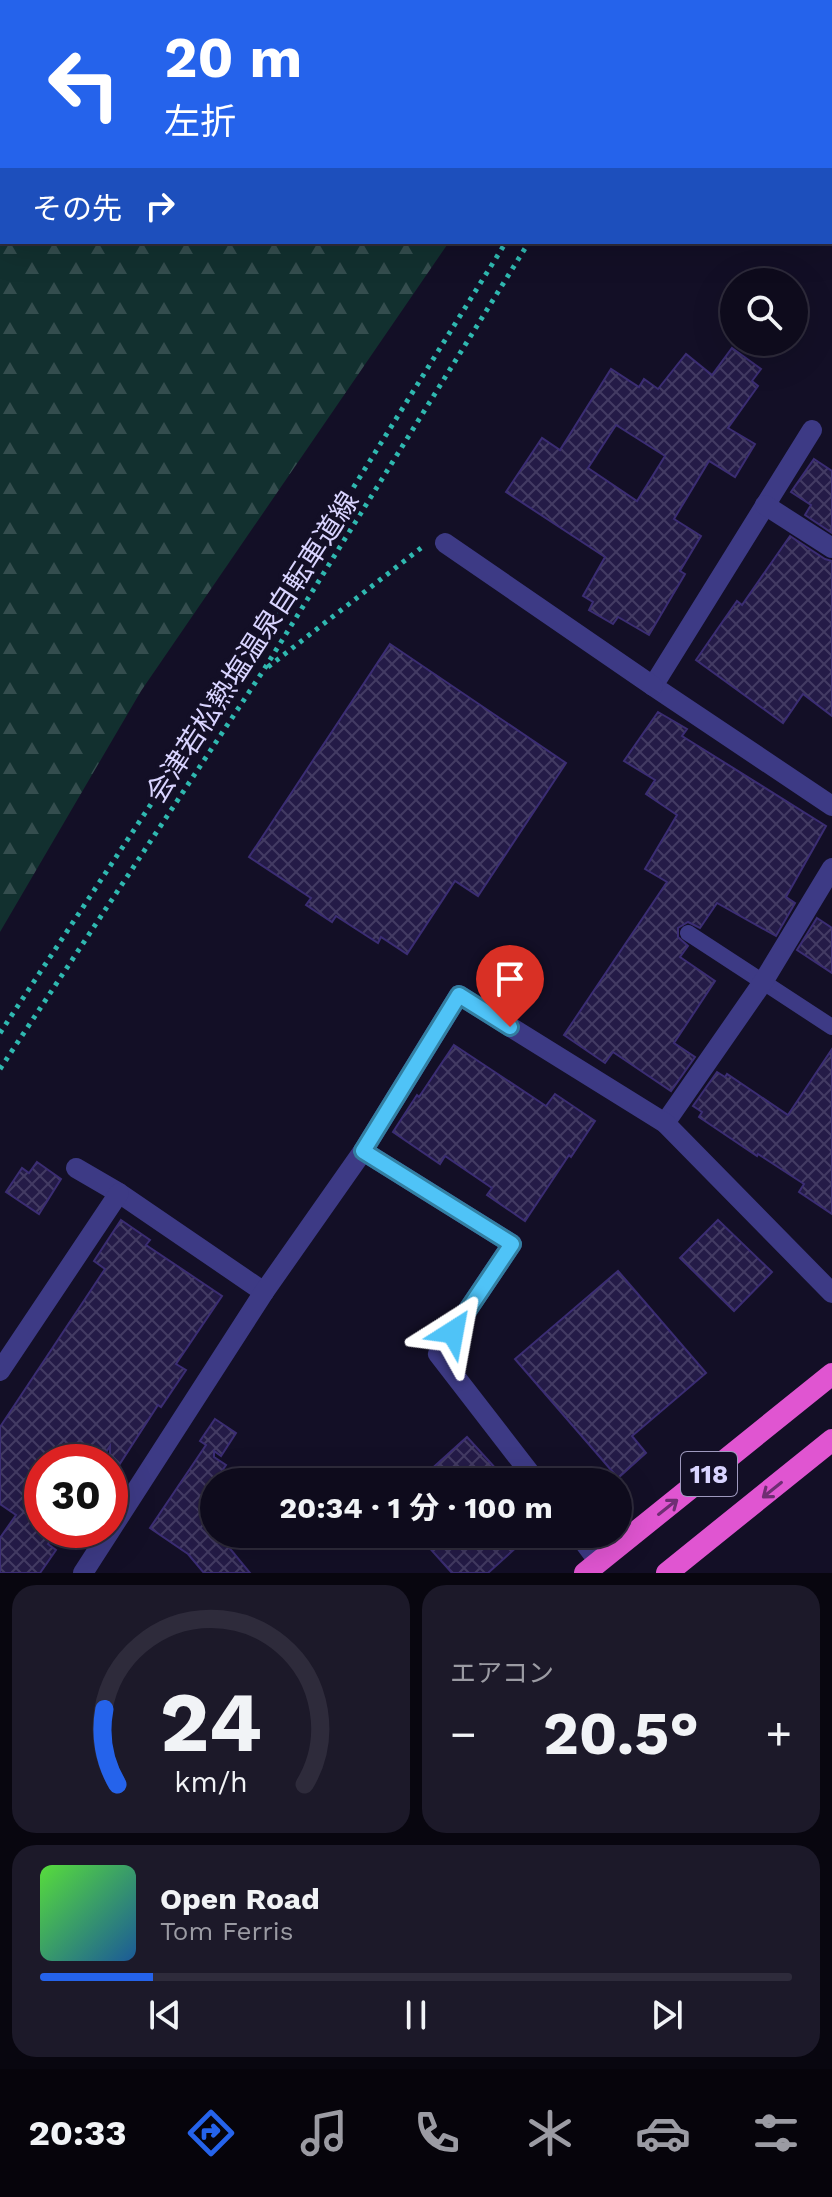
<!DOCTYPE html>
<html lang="ja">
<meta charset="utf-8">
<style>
body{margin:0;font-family:"Work Sans","Noto Sans JP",sans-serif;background:#1c1929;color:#f1f3f6;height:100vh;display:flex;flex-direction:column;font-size:30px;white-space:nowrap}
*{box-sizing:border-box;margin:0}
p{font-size:26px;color:#9b9ba3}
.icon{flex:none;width:44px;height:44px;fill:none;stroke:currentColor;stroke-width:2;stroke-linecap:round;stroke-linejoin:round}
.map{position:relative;height:1573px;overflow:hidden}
.sheet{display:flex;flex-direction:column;gap:12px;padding:12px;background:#08060f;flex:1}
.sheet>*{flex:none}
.guide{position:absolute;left:0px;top:0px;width:832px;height:244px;box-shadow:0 8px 32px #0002,0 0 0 2px #2e2b3b;background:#2563eb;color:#fff;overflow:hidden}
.buttons{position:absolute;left:720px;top:268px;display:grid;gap:16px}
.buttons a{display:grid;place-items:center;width:88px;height:88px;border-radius:50%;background:#0e0b1c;box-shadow:0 8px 32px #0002,0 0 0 2px #2e2b3b;font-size:40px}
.speed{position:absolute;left:24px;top:1444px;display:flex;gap:16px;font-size:40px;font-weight:700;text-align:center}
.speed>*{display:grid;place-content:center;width:104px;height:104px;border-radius:50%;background:#0e0b1c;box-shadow:0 8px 32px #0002,0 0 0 2px #2e2b3b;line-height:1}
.speed .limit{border:12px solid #d22;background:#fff;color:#111}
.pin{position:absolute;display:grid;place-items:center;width:68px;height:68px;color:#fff;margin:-82px -34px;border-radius:50% 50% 50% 0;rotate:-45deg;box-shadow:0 0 8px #0007}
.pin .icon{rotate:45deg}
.me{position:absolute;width:88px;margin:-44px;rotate:34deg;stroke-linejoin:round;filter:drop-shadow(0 0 6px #0008)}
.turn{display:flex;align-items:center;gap:28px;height:168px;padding:0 32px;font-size:36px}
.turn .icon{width:104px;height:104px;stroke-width:2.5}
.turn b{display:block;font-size:56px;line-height:68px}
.then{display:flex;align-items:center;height:76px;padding:0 32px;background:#0003;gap:16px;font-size:30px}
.big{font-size:60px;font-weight:700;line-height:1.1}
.sheet .card{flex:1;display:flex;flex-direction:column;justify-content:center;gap:12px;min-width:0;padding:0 28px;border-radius:24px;background:#1c1929}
.sheet .dial{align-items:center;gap:0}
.dial svg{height:208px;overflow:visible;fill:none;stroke:#2e2b3b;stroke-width:7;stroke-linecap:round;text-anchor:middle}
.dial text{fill:#f1f3f6;stroke:none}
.song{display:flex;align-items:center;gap:24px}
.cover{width:96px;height:96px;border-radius:12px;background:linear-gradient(135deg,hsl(110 70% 55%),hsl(210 70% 35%))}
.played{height:8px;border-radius:4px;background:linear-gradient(90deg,#2563eb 15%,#2e2b3b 15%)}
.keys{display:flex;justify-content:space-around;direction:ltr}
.heat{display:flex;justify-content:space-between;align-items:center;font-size:44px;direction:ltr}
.sheet .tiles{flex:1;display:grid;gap:12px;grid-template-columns:1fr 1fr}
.card:last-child{grid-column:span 2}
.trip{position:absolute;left:200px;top:1468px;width:432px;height:80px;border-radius:40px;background:#0e0b1c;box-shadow:0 8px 32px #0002,0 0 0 2px #2e2b3b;font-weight:700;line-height:80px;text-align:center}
.menu{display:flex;height:128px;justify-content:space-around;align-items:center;background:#06040b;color:#9b9ba3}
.menu .icon{width:56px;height:56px}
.menu .selected{color:#2563eb}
.menu b{font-size:36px;color:#f1f3f6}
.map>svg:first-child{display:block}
</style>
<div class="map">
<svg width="832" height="1573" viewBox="0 0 832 1573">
<defs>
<pattern id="forest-firs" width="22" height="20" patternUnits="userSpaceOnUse" patternTransform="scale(2)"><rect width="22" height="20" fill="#12302f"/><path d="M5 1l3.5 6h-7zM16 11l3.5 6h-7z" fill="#344d4e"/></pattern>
<pattern id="building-cross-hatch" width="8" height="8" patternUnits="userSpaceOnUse" patternTransform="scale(2)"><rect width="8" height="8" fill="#241b47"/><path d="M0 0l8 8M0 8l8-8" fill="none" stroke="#433b63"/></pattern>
</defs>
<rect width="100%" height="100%" fill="#130f26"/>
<polygon fill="url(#forest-firs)" points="0,0 616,0 615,2 2,2 2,242 449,242 141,691 0,932"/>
<g fill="url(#building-cross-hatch)" stroke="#3b2d73" stroke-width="2" fill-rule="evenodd">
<path d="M732 348 761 369 752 381 758 386 728 428 755 444 735 477 709 461 674 519 701 536 680 571 685 574 649 635 618 617 613 624 589 610 593 602 583 596 605 557 506 492 542 438 560 450 611 369 639 387 644 379 658 389 686 354 712 375ZM616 425 665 456 637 501 588 468Z"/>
<polygon points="814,459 832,471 832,533 805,515 811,505 791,492"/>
<polygon points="790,536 825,559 832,561 832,716 803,694 783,723 696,660 737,601 742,605"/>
<polygon points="390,644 566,763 478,896 455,881 407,954 381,937 378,943 336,916 332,922 306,905 311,898 249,857"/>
<polygon points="658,712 687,729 682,736 826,826 786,897 795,903 776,936 717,903 700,928 688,922 678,928 678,937 688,946 680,957 715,981 674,1043 695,1057 671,1091 613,1052 605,1063 564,1035 667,882 645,869 677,815 646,794 655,780 624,761"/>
<polygon points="817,918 832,928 832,973 797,950"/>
<polygon points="454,1045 546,1106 555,1094 595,1121 571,1157 569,1155 525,1221 487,1195 492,1188 445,1156 440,1164 393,1132 417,1095 419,1097"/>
<polygon points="832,1049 832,1214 799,1192 804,1184 758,1154 757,1156 699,1117 702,1112 693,1106 717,1072 725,1077 727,1074 788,1115"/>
<polygon points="37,1162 61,1179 39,1214 6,1192 22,1168 29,1173"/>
<polygon points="121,1220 150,1240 146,1245 222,1296 176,1364 186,1370 161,1407 158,1405 110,1479 110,1446 100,1462 42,1462 42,1530 53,1536 48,1544 56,1550 40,1573 0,1573 0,1538 16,1515 0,1504 0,1427 105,1269 94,1261"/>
<polygon points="718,1220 772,1272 734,1311 680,1258"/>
<polygon points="618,1271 706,1373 632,1436 646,1453 618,1478 515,1359"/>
<polygon points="215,1419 236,1433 221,1456 214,1451 214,1457 226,1465 214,1482 214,1504 205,1518 214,1529 214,1534 218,1534 250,1573 204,1573 188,1554 150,1528 206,1445 200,1441"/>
<polygon points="467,1437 508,1482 417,1482"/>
<polygon points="417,1534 531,1534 488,1573 452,1573"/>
</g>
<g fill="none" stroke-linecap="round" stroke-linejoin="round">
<g stroke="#2fb8b0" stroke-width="5" stroke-dasharray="4 6" stroke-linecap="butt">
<polyline points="656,2 657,0"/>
<polyline points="675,2 676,0"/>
<polyline points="268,667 421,548"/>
<polyline points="0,1033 248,657 506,242"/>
<polyline points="0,1069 263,671 529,242"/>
</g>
<polyline stroke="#3d3a85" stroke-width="16" points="688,933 832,1027"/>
<g stroke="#3d3a85" stroke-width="20">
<polyline points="812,430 653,686 832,806"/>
<polyline points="765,505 832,548"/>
<polyline points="445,543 653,686"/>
<polyline points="665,1123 763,982 832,868"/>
<polyline points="363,1151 512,1244 438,1354 537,1482"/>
<polyline points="76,1168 119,1193 264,1292"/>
<polyline points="0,1371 119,1193"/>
<polyline points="578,1534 598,1561"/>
<polyline points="83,1573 264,1292 363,1151 459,995 665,1123 832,1293"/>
</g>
<g stroke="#e055d1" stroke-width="22">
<polyline points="585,1573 832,1374"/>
<polyline points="667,1573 832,1440"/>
</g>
</g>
<defs><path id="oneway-shaft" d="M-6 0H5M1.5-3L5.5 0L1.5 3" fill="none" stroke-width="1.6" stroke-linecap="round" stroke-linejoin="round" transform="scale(2)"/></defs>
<g stroke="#6f2e73">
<use href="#oneway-shaft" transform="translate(772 1490) rotate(141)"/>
<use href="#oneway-shaft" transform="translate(668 1507) rotate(-38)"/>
</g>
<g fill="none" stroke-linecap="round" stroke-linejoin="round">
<defs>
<polyline id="route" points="453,1332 512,1244 363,1151 459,995 510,1027"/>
</defs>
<use href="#route" stroke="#337fa1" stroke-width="20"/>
<use href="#route" stroke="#4fc3f7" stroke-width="14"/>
</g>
<g text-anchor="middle" stroke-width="8" stroke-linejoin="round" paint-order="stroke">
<rect fill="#130f26" stroke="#9e99be" stroke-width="2" x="681" y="1452" width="56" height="44" rx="6"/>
<g font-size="26" font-weight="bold" fill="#d9d4ff">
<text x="709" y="1483">118</text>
</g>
<g font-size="28" fill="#d9d4ff" stroke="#130f26">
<text transform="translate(252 647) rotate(-57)" y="10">会津若松熱塩温泉自転車道線</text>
</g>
</g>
</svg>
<div class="buttons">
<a><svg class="icon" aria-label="search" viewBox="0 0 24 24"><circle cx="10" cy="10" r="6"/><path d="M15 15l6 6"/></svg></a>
</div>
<div class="speed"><div class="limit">30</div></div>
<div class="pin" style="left:510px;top:1027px;background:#d93025"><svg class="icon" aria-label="arrive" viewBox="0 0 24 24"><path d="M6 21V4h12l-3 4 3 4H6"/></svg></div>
<svg class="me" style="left:453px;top:1332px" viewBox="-20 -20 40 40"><path d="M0-17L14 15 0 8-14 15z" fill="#4fc3f7" stroke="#fff" stroke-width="4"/></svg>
<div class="trip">20:34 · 1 分 · 100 m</div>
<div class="guide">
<div class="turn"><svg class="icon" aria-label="left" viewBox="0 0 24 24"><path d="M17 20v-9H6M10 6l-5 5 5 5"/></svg><div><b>20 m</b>左折</div></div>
<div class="then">その先<svg class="icon" aria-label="right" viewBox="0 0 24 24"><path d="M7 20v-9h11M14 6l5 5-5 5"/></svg></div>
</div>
</div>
<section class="sheet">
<div class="tiles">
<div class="card dial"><svg viewBox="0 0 100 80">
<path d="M14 69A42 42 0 1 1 86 69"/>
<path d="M14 69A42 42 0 0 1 9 40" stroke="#2563eb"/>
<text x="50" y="56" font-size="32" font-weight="700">24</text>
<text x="50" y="72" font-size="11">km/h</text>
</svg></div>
<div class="card"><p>エアコン</p>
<div class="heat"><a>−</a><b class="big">20.5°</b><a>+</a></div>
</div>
<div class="card">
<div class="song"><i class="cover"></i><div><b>Open Road</b><p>Tom Ferris</p></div></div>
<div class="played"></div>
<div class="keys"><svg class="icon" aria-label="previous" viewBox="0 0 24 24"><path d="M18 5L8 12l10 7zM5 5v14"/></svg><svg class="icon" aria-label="pause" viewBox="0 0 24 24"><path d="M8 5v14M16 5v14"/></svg><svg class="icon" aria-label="next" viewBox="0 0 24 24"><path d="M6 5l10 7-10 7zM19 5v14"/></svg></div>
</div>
</div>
</section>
<nav class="menu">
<b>20:33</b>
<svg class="icon selected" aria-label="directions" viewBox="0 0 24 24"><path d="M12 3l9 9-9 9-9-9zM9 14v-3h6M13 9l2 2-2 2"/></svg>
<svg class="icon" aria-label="music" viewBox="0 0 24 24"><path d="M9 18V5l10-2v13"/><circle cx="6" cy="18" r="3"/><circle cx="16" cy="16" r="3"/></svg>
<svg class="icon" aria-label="phone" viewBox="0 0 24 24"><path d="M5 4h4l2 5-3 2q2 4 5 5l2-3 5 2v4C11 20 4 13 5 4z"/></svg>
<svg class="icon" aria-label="climate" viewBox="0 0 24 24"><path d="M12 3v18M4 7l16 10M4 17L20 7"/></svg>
<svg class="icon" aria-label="car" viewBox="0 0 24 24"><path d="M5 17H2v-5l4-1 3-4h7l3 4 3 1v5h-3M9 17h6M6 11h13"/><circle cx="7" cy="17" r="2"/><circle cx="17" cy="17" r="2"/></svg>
<svg class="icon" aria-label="filters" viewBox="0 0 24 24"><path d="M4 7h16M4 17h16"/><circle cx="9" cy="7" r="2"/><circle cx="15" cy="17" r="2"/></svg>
</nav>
